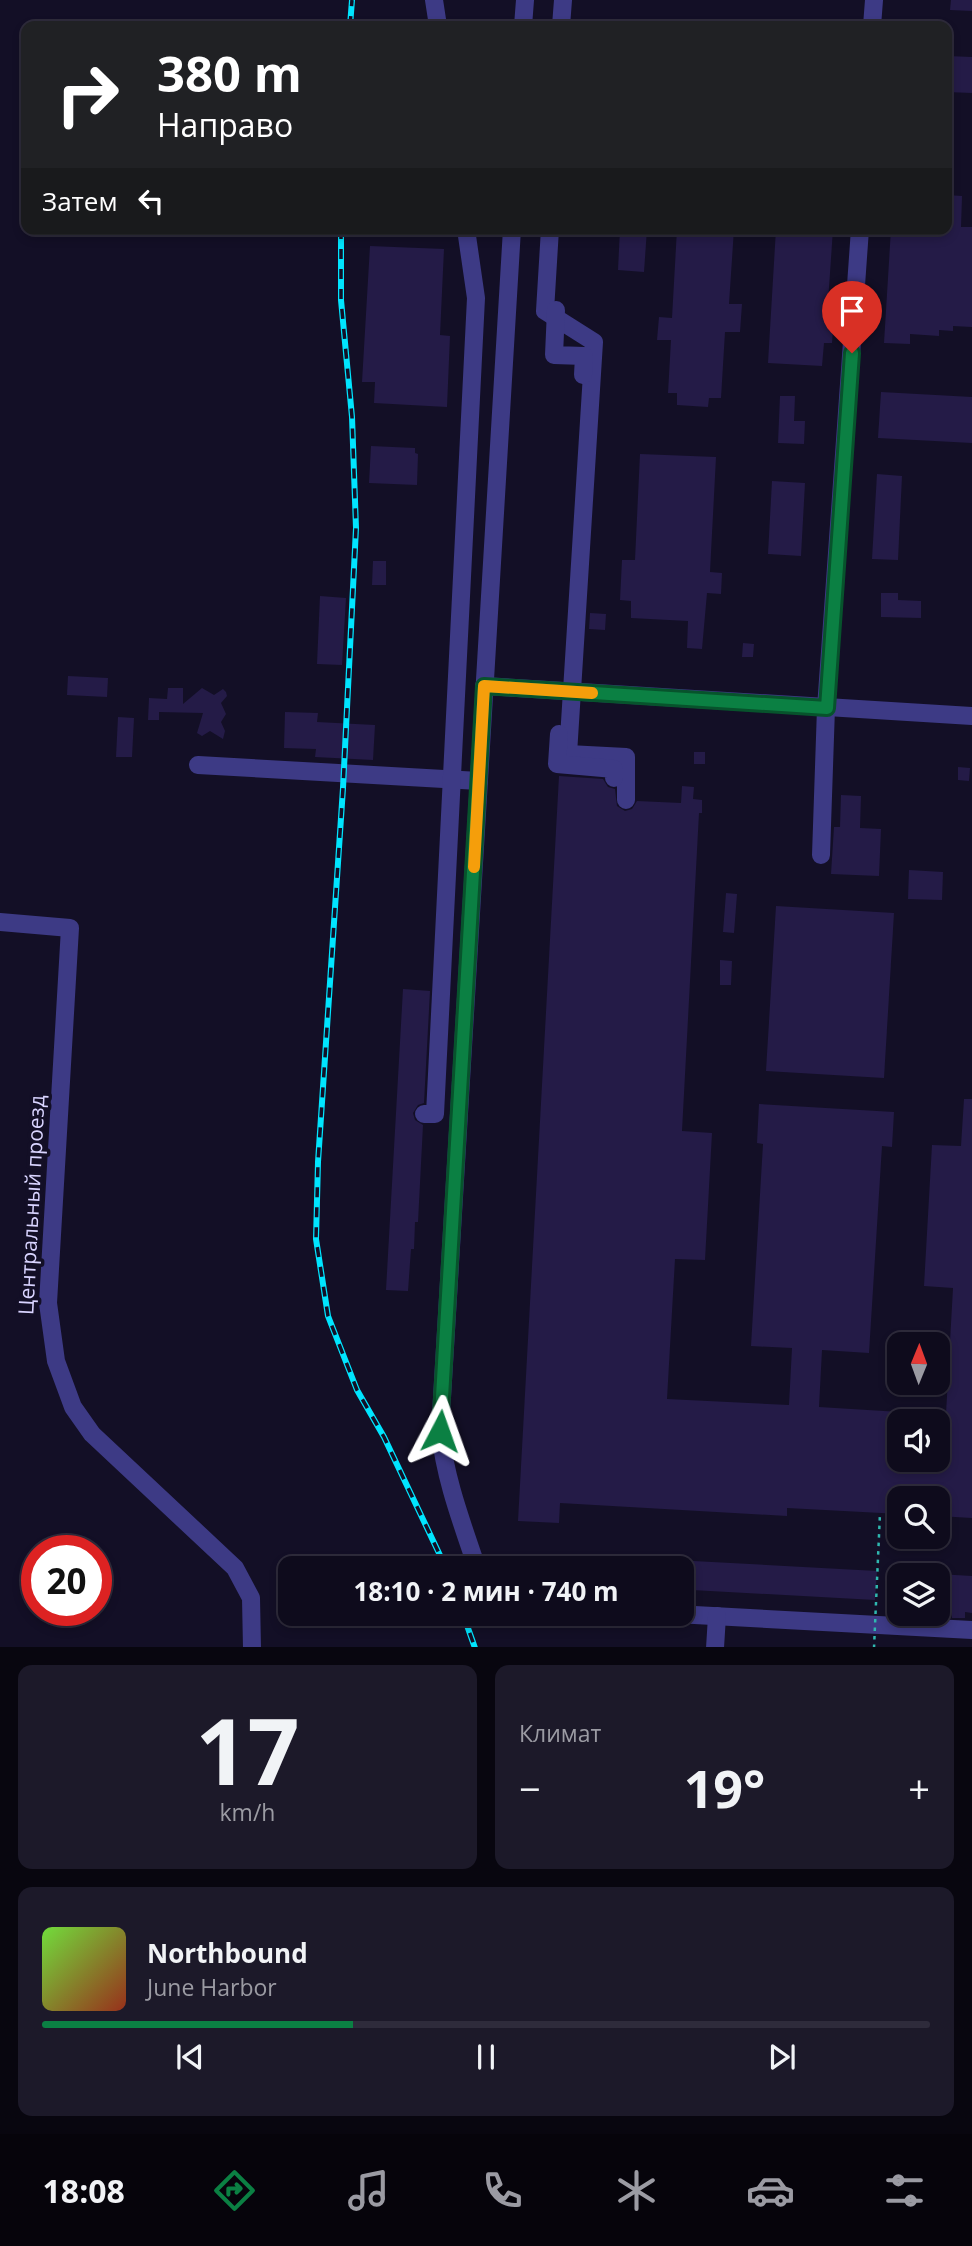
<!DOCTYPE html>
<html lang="ru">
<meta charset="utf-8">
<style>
body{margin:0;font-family:"Open Sans",sans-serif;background:#1c1929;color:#f1f3f6;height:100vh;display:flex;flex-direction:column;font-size:26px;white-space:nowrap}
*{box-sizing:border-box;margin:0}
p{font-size:23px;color:#9b9ba3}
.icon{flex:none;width:38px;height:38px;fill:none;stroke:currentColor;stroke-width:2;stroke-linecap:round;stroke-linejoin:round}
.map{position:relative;height:1647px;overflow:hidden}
.details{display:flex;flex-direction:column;gap:18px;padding:18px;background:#08060f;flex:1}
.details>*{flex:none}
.hud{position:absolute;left:21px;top:21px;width:931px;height:214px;border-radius:14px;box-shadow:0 4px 10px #0003,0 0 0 2px #2e2b3b;background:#202124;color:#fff;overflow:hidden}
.needle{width:46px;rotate:1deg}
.controls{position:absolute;left:887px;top:1332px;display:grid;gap:14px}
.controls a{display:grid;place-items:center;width:63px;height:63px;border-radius:14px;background:#0e0b1c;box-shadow:0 4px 10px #0003,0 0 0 2px #2e2b3b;font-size:35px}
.speed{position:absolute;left:21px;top:1535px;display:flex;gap:14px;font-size:35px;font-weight:700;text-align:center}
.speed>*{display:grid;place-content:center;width:91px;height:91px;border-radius:50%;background:#0e0b1c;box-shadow:0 4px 10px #0003,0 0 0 2px #2e2b3b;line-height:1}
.speed .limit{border:10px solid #d22;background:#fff;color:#111}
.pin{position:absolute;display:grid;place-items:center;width:60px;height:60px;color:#fff;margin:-72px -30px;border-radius:50% 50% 50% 0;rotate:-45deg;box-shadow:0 0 7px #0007}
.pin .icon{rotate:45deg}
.me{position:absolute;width:77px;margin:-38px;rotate:4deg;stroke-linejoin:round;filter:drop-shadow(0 0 5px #0008)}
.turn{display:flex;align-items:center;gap:24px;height:147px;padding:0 21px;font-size:32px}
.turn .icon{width:91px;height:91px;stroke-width:2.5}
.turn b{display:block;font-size:49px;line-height:60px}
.then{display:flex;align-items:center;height:66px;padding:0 21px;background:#0003;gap:14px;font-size:26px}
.big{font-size:52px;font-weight:700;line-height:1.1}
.details .widget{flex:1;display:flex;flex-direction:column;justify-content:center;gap:10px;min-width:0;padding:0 24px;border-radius:14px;background:#1c1929}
.details .dial{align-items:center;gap:0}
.dial b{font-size:91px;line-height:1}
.song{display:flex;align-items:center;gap:21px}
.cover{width:84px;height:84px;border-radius:10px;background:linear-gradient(135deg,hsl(100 70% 55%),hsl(10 70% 35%))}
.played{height:7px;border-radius:4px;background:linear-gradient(90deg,#0b8043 35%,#2e2b3b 35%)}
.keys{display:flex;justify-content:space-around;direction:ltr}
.heat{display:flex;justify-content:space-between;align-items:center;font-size:38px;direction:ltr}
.details .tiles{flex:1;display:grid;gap:18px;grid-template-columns:1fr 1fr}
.widget:last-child{grid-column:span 2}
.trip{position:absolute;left:278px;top:1556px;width:416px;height:70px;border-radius:14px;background:#0e0b1c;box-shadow:0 4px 10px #0003,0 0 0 2px #2e2b3b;font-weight:700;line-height:70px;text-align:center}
.tab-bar{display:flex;height:112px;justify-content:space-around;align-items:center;background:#06040b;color:#9b9ba3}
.tab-bar .icon{width:49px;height:49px}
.tab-bar .active{color:#0b8043}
.tab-bar b{font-size:32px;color:#f1f3f6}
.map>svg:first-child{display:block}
</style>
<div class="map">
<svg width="972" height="1648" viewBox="0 0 972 1648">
<rect width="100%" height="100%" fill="#130f26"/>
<g fill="#241b47">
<polygon points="951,0 972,0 972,11 950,10"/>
<polygon points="947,56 972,57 972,93 947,92"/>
<polygon points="947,195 962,196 961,227 972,227 972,327 953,326 953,331 939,330 939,336 910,334 910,344 884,343 891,229 947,229"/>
<polygon points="620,229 647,229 644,272 618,270"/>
<polygon points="677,229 734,229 729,304 742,304 740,332 725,332 721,398 709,398 708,407 677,405 677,393 668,393 671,340 657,340 659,317 672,318"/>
<polygon points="776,229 833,229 827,317 834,317 832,343 824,343 822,366 768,363"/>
<polygon points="370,246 444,249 440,335 450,336 447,407 374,403 375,382 362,382"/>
<polygon points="881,392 972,397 972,443 878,438"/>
<polygon points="780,396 795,396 794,421 805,421 804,444 778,443"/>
<polygon points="371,446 415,448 415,453 418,454 417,485 369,483"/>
<polygon points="640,454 716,457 710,572 722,573 721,594 707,593 702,649 687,648 688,621 631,618 631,601 620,600 622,560 635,560"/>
<polygon points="877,474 902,476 898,560 872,559"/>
<polygon points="772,481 805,483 801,556 768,554"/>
<polygon points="373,561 386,561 386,585 372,585"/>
<polygon points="881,593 898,593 898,600 921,601 921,618 881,617"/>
<polygon points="320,596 346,598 342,665 317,664"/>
<polygon points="590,613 606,614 605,630 589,629"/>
<polygon points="743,643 754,644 753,657 742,657"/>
<polygon points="68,676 108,678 107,697 67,695"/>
<polygon points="168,688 183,688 183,704 202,688 214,695 223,689 226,692 227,696 221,703 226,714 221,722 225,731 223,739 210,731 202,736 197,733 203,713 159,712 159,720 148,720 149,698 167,699"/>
<polygon points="285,712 318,713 317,722 375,725 373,760 315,757 316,749 284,748"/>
<polygon points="118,717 134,718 132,757 116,757"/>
<rect x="694" y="752" width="11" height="12"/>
<polygon points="958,767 970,768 969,781 958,780"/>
<polygon points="559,776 603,779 608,787 615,789 617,806 625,811 632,809 637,801 681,803 682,786 694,787 693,799 702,800 702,813 699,813 682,1131 712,1133 705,1260 675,1259 667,1399 789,1405 792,1348 751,1346 763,1144 757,1143 759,1104 894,1112 892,1147 882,1146 869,1353 822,1350 819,1407 900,1412 900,1460 938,1460 938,1414 946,1414 953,1288 924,1286 932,1145 961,1146 964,1099 972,1099 972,1518 938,1516 938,1498 900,1498 900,1514 787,1508 787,1516 560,1503 559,1523 518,1521"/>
<polygon points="841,795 861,796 860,828 881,829 879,876 831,874 834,827 840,827"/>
<polygon points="909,870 943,872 942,900 908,899"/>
<polygon points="726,893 737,894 734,933 723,932"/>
<polygon points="776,906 894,913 884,1078 766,1071"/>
<polygon points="720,960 732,961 731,985 720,985"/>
<polygon points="403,989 430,991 424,1103 418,1105 413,1113 415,1120 423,1125 418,1222 415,1222 414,1249 411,1249 408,1291 386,1290"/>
<polygon points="693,1561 877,1571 875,1600 692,1590"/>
<polygon points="938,1574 972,1576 972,1613 965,1612 965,1618 952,1618 952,1612 938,1611"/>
</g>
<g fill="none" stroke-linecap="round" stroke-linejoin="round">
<g stroke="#3d3a85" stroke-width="18">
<polyline points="434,0 438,26"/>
<polyline points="523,26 525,0"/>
<polyline points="561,26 563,0"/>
<polyline points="872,26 874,0"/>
<polyline points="484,686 972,716"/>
<polyline points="198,765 479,781"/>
<polyline points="821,855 826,708 860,229"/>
<polyline points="0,922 70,928 48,1303 56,1361 73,1407 92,1434 235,1568 251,1598 252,1648"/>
<path d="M477 1568C462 1523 445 1479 440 1431L512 229"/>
<polyline points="676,1614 972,1630"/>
<polyline points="715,1648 717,1616"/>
</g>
<defs>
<g id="rail">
<polyline points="350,26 352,0"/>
<polyline points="341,229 341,300 352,417 356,528 343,788 318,1162 316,1239 328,1316 357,1390 384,1437 446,1568"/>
<polyline points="463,1614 475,1648"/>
</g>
</defs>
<use href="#rail" stroke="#00e5ff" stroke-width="6"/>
<use href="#rail" stroke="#130f26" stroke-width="3.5" stroke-dasharray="10" stroke-linecap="butt"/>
<polyline stroke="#2fb8b0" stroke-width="2.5" stroke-dasharray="3.5 5" stroke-linecap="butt" points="874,1648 880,1513"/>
<g stroke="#3d3a85" stroke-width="18">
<polyline points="550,229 545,311 594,342 568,754 626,757 626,800"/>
<polyline points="556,310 554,355 584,356 583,375"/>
<polyline points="559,734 557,764 614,769 614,778"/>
<polyline points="424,1114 435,1114 476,298 466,229"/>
</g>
</g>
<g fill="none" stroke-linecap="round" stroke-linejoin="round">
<defs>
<polyline id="route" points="440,1431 484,686 827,708 852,353"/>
</defs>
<use href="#route" stroke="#07532c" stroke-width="18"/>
<use href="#route" stroke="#0b8043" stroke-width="12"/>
<polyline stroke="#f59e0b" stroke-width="12" points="474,867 484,686 592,693"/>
</g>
<g text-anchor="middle" stroke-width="7" stroke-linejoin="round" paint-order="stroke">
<g font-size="21" fill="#d9d4ff" stroke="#130f26">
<text transform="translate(32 1205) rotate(-87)" y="7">Центральный проезд</text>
</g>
</g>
</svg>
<div class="controls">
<a><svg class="needle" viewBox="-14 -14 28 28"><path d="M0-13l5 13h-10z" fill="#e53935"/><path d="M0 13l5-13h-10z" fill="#9b9ba3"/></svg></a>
<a><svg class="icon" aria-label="sound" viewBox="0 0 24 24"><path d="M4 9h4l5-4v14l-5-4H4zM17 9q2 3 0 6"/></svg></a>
<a><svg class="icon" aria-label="search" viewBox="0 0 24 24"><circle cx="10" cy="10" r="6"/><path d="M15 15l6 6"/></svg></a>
<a><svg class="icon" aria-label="layers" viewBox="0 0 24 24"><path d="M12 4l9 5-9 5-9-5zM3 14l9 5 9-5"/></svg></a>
</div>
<div class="speed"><div class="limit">20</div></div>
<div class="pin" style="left:852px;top:353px;background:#d93025"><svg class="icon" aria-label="arrive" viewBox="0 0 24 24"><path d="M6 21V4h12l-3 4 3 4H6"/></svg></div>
<svg class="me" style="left:440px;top:1431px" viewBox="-20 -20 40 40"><path d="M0-17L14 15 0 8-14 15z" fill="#0b8043" stroke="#fff" stroke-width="4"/></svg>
<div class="trip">18:10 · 2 мин · 740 m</div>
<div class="hud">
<div class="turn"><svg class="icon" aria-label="right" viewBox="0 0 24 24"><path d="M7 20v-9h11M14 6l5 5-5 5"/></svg><div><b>380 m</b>Направо</div></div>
<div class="then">Затем<svg class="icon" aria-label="left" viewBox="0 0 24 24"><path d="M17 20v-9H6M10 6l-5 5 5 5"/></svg></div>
</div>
</div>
<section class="details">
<div class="tiles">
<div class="widget dial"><b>17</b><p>km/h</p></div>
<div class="widget"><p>Климат</p>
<div class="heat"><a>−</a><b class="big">19°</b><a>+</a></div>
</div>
<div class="widget">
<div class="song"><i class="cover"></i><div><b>Northbound</b><p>June Harbor</p></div></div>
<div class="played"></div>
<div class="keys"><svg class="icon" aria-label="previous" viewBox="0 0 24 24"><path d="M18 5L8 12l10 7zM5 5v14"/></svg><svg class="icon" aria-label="pause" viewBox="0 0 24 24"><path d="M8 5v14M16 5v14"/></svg><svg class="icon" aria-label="next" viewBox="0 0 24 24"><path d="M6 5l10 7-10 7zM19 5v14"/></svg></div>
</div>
</div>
</section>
<nav class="tab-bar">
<b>18:08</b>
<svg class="icon active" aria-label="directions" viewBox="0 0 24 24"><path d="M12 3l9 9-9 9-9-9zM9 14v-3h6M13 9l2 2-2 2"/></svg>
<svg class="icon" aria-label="music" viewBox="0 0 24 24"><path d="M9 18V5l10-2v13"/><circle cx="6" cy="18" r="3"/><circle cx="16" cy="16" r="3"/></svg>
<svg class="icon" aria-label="phone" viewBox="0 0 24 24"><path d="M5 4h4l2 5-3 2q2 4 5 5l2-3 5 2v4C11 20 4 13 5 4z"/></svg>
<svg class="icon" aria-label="climate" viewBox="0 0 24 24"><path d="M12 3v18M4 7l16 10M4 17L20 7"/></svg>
<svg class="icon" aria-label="car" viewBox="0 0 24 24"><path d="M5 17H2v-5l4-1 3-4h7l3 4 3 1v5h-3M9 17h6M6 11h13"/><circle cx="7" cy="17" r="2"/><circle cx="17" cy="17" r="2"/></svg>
<svg class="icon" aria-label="filters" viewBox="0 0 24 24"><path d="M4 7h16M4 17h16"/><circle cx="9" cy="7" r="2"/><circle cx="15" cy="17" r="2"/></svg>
</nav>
